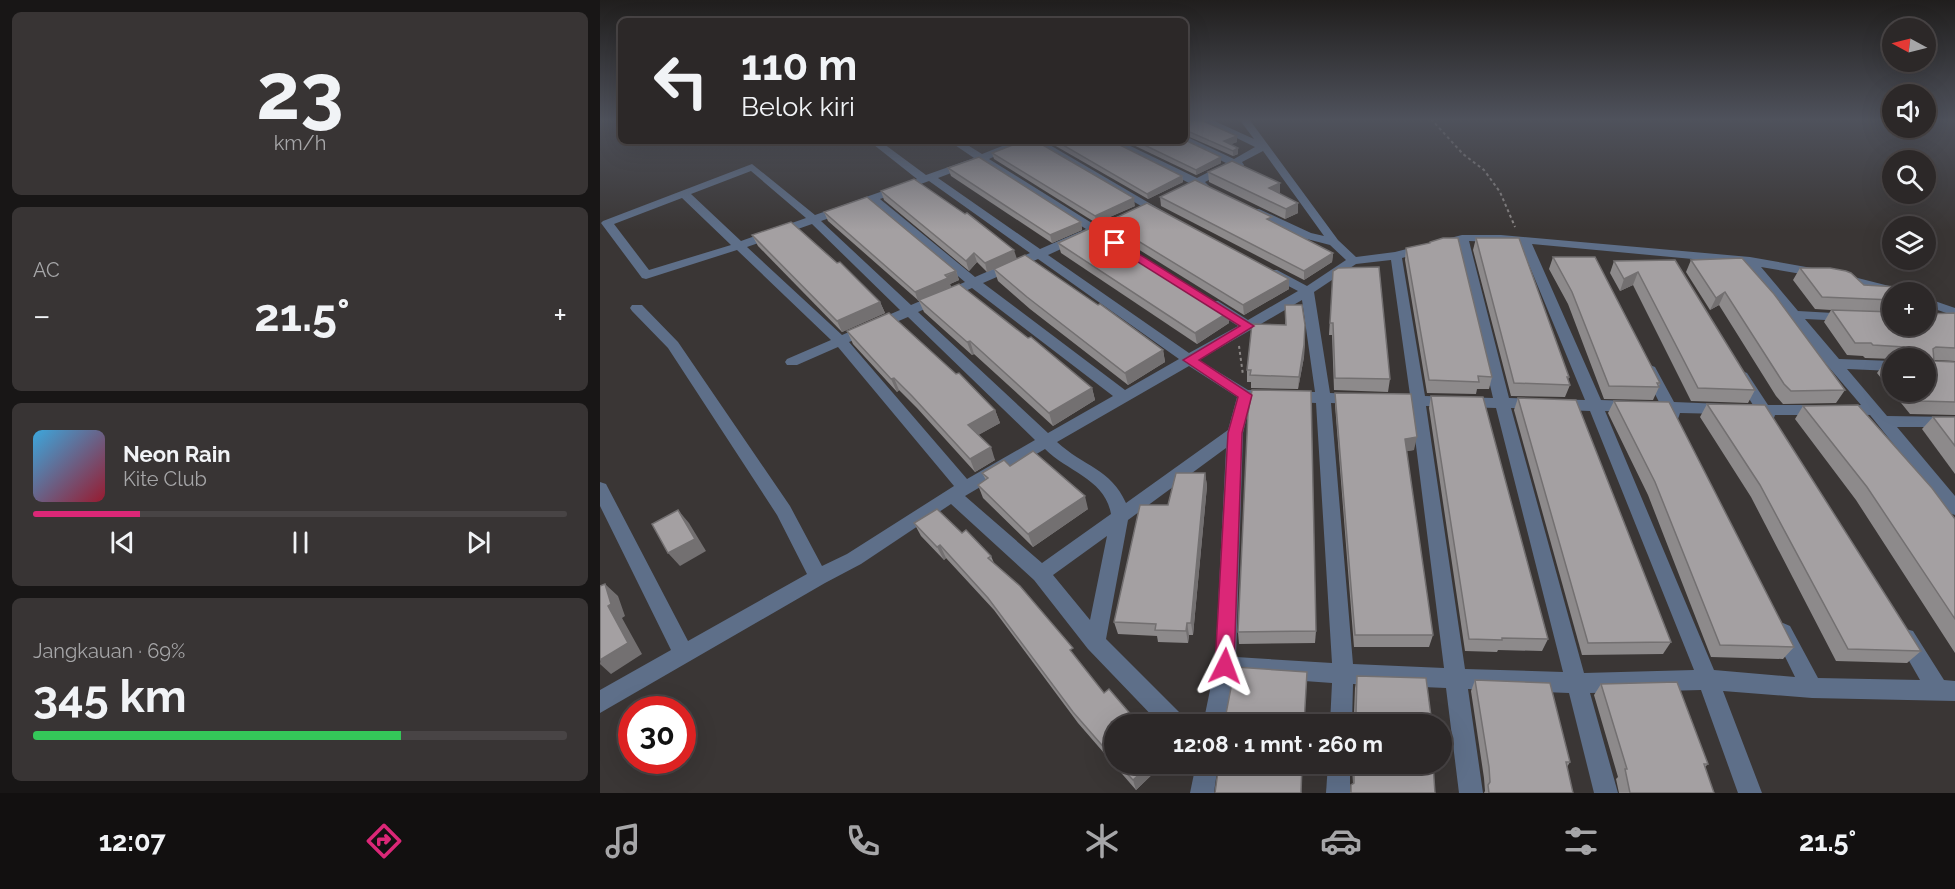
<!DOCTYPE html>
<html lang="id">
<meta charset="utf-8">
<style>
body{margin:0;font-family:Raleway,sans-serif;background:#383434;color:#f1f3f6;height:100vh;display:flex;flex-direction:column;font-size:22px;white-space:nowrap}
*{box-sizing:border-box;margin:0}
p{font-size:20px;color:#a6a6a8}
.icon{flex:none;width:33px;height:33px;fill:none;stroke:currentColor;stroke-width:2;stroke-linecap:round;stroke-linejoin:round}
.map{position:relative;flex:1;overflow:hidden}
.details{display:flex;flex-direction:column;gap:12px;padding:12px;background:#181616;width:600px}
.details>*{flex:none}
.banner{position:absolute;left:18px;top:18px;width:570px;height:126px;border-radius:9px;box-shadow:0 6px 24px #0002,0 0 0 2px #484445;background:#2c2828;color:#f1f3f6;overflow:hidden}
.needle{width:39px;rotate:277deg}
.fabs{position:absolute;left:1282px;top:18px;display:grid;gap:12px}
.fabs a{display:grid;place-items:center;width:54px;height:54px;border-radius:50%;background:#2c2828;box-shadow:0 6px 24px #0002,0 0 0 2px #484445;font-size:30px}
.speed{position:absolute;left:18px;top:696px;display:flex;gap:12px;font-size:30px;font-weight:700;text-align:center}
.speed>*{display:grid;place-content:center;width:78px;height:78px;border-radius:50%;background:#2c2828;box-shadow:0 6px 24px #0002,0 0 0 2px #484445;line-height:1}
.speed .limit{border:9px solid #d22;background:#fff;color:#111}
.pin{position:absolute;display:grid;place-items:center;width:51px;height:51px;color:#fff;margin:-26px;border-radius:12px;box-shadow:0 3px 9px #0006}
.me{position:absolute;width:66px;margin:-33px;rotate:3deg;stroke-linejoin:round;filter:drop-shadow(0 0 4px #0008)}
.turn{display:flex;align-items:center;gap:21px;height:126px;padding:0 24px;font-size:27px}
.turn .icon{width:78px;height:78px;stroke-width:2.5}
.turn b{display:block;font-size:42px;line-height:51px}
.big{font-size:45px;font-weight:700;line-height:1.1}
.details .tile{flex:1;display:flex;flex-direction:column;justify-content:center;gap:9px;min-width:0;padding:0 21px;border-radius:9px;background:#383434}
.details .dial{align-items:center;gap:0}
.dial b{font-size:78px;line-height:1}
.song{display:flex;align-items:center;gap:18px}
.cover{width:72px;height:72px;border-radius:9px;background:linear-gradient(135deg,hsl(200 70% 55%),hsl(350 70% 35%))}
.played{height:6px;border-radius:3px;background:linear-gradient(90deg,#db2777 20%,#484445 20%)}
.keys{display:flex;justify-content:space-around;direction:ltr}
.heat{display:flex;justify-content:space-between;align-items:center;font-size:33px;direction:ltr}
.charge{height:9px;border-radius:4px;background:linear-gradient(90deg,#34c759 69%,#484445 0)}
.trip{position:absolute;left:504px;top:714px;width:348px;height:60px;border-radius:30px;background:#2c2828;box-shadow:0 6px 24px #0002,0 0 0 2px #484445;font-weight:700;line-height:60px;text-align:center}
.menu{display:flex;height:96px;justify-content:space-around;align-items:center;background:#121010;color:#a6a6a8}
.menu .icon{width:42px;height:42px}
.menu .active{color:#db2777}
.menu b{font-size:27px;color:#f1f3f6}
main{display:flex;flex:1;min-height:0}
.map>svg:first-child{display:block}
</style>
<main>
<section class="details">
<div class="tile dial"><b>23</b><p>km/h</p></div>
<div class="tile"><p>AC</p>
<div class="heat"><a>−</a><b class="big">21.5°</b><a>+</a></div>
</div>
<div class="tile">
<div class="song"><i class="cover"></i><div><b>Neon Rain</b><p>Kite Club</p></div></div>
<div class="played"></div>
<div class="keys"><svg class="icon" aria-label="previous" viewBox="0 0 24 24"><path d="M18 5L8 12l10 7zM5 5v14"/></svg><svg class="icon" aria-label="pause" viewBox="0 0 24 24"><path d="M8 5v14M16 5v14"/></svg><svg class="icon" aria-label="next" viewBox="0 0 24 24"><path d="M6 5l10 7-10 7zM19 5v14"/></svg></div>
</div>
<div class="tile"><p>Jangkauan · 69%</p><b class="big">345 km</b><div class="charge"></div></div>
</section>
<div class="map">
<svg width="1355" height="793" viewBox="0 0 1355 793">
<rect width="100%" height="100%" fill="#3a3635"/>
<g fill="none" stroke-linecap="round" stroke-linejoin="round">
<g stroke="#8a8685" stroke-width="2" stroke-dasharray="3 3" stroke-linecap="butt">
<polyline points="831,119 863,154 884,170 900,192 915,227"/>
<polyline points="639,346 643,375"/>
</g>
<g fill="#5e6f89" fill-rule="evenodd">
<path d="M598 119H610L654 139 639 119H649L738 240 756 257 795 252 862 235H901L1150 257 1223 270 1225 273 1223 276 1219 277 1161 267 1198 311 1251 314 1253 317 1251 320 1246 321 1205 319 1239 359 1293 361V371L1247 369 1287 416 1355 417V427H1297L1355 496V515L1349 513 1270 415 1238 414 1235 410 1238 406 1261 405 1187 318 1146 264 932 244 1001 400 1059 402 1043 370 1050 365 1055 367 1074 402 1123 404 1128 405 1131 409 1128 413 1123 414 1080 413 1078 419H1068L1064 413 1005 411 1114 670 1195 677 1173 632 1176 626 1183 623 1190 626 1218 678 1320 680 1296 638 1299 631 1306 629 1313 631 1344 680 1355 681V701L1212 698 1123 691 1162 793H1138L1101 690 990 693 1018 793H994L969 693 868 689 883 793H859L846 688 753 684 752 724H730L732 683 634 676 625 724H603L615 666 626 448 528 520 506 639 583 716 586 724H560L488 649 434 580 351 504 261 564 225 583 0 713V690L71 650 0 506V482L6 484 88 641 207 574 177 515 68 348 32 311 30 308 32 305H42L78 342 190 506 222 566 247 554 354 486 238 347 197 365H187L185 362 187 359 231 340 137 250 46 279 42 278 1 223 3 221 152 164 215 215 317 179 269 141H280L326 175 374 158 349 141H361L382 154 415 141H428L389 159 495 225 524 214 530 217 503 230 507 234 505 236 494 234 448 255 589 353 638 326 608 307 606 304 608 301H618L648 320 698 291 669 276 667 273 669 270H677L707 286 746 260 730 245 703 238 651 213V209H659L711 233 724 236 663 151 642 162 644 165 643 167H634L605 182 609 186 608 188 597 187 581 194 576 191 589 183 507 141H520L597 178 626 163 582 141H585V136L634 159 655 147ZM380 162 486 229 440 249 338 178ZM151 171 206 218 141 241 91 194ZM329 181 430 253 375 277 280 199ZM82 198 131 245 49 270 14 224ZM271 203 365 282 311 305 221 221ZM212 224 300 310 242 335 147 247ZM869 241 920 243 985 400 909 398ZM857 243 893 398 825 396 802 258ZM438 259 579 359 525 390 383 283ZM791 260 810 395H793L785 400 793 405 811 406 844 668 753 664 731 403 754 404 762 399 754 394 730 393 714 292 756 264ZM372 288 513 396 448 433 318 312ZM702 300 715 392 648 390 599 360ZM308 317 435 440 367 479 249 342ZM589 366 637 397 628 430 526 503C511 469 483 466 457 442ZM651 400 716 403 732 663 636 657 643 433ZM826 406 896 408 963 672 865 669ZM911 408 990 411 1094 670 984 673ZM445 449C468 472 505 479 511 514L442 563 365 496ZM507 536 490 620 453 575Z"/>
<polygon points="431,141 443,141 568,214 566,216 558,216"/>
<polygon points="1242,274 1301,289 1302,292 1293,292 1293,295 1238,281 1236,278"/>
<polygon points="1326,298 1355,308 1355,316 1326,306"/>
<polygon points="1142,371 1147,373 1168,405 1219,405 1224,406 1227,410 1224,414 1219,415 1175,415 1173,421 1163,421 1159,415 1142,414 1139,410 1142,406 1153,405 1135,376"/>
<polygon points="596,764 618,764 614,793 590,793"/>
<polygon points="728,764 750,764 750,793 726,793"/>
</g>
</g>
<g fill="#8d8a8b">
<polygon points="585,119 637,136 637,142 631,144 638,148 638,154 633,156 585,135"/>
<polygon points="447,141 512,141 582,176 583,182 548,199"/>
<polygon points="525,141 585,141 621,157 621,163 596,175"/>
<polygon points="392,153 535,206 496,223 394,159"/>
<polygon points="348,168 481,222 482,230 452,243 351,176"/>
<polygon points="608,172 680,193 679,193 698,213 685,219 609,182"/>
<polygon points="281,191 417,259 563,350 565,362 528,385 430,309 398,281 394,269 387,272 377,262 369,271 284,200"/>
<polygon points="560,197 672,222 733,253 732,262 704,280 561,206"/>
<polygon points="224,212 356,271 359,280 350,284 351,287 492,388 495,400 453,426 374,354 372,355 324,312 319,301 228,221"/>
<polygon points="507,222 689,279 689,289 644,315 509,231"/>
<polygon points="152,235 280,302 285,313 242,332 158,246"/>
<polygon points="876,238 969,377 968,380 970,385 965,397 911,396 873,250"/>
<polygon points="830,242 892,377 889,389 877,389 876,394 827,393 805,260 806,248 829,244"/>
<polygon points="458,243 629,312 629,323 597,344 461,253"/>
<polygon points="953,257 1060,383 1059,386 1059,387 1053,400 1004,399 968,304 949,269"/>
<polygon points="1075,260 1155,390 1148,403 1091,401 1033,285 1020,291 1010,273 1014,261"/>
<polygon points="1091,260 1245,390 1236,403 1183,404 1176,396 1119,305 1110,310 1086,272"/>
<polygon points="1200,268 1293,292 1293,326 1355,313 1355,361 1334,360 1334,361 1355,362 1355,415 1310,414 1277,373 1286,360 1293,360 1293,392 1326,392 1326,358 1293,358 1293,359 1265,358 1263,356 1247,355 1224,322 1231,310 1215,309 1193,280"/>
<polygon points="733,271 790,379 788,392 734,390 732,335 729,335"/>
<polygon points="685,305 705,338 704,357 698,389 651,388 651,382 647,382 647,370 685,325"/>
<polygon points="247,331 395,410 400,423 378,435 395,460 375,472 317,408 299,390 297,392 253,344"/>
<polygon points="735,393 814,450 806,451 833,635 829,647 754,647 735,405"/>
<polygon points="831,396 948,639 942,651 898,650 897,652 865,651 829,408"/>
<polygon points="918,398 1071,642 1063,654 982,655 914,410"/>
<polygon points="1014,401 1194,647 1183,659 1111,657 1048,495 1008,413"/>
<polygon points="1107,404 1321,651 1307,663 1236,661 1151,497 1100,417"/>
<polygon points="1203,406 1355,519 1355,653 1256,500 1195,419"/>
<polygon points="1333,417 1355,417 1355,474 1322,429"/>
<polygon points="410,466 488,509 433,547 383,498 378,485 386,480 382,473"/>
<polygon points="605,473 607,486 593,635 589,635 588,643 558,642 557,636 518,634 514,622 568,505"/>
<polygon points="314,523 362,533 391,556 394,563 476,658 514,724 514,764 563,764 536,790 478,723 394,610 346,558 344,560 321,536"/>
<polygon points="716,631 715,643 639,644 638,632"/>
<polygon points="757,676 832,724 751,724 752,715 754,714 755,688"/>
<polygon points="875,680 970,762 967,767 973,793 884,793 885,791 884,778 871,691"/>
<polygon points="1001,684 1108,764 1105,767 1114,793 1019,793 1016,779 1018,777 994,695"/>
<polygon points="752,764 835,764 833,770 835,793 750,793 751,785 753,784"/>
</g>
<g fill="#737071">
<polygon points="637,136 637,142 624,147 624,141"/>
<polygon points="638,148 638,154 633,156 633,151"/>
<polygon points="621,157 621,163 596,175 596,170"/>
<polygon points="582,176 583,182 548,199 547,194"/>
<polygon points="680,183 680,193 669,198 669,188"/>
<polygon points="534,198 535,206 496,223 495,216"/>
<polygon points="698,203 698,213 685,219 686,209"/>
<polygon points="481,222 482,230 452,243 450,235"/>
<polygon points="414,250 417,259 387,272 385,263"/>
<polygon points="374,253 377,262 369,271 366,261"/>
<polygon points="733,253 732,262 704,280 704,271"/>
<polygon points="356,271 359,280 350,284 351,287 318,301 315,292"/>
<polygon points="1038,272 1033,285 1020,291 1024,279"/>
<polygon points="689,279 689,289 644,315 643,305"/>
<polygon points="1125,292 1119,305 1110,310 1116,298"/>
<polygon points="280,302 285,313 242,332 237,321"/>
<polygon points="629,312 629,323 597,344 595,333"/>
<polygon points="705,325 704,357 698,389 699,377"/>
<polygon points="370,341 374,354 372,355 367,342"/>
<polygon points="563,350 565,362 528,385 525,373"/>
<polygon points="294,378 299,390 297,392 291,379"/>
<polygon points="492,388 495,400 453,426 449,413"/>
<polygon points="395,410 400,423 373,438 368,425"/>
<polygon points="817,437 814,450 802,452 805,439"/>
<polygon points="391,447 395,460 375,472 370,459"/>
<polygon points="605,473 607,486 593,635 591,623"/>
<polygon points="485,496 488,509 433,547 428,534"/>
<polygon points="78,510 89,523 106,551 80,566 68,553"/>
<polygon points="340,545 346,558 344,560 337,547"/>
<polygon points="5,584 18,596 25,616 22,618 42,654 11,674 0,664 8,606"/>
<polygon points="587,623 589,635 588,643 586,631"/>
<polygon points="550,764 563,764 536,790 533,780"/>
</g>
<g fill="#a4a0a2" stroke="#737071" stroke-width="1.5">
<polygon points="585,119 599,119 637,136 624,141 638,148 633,151 585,130"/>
<polygon points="585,140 621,157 596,170 536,141 585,141"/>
<polygon points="423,141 436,141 534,198 495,216 392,153"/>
<polygon points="456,141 512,141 582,176 547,194"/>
<polygon points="379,157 481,222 450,235 348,168"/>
<polygon points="632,161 680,183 669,188 698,203 686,209 608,172"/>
<polygon points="314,179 365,214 367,213 414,250 385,263 374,253 366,261 281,191"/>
<polygon points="595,180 672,217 667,219 733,253 704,271 560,197"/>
<polygon points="267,197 356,271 345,275 348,278 315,292 224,212"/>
<polygon points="547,203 689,279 643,305 507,222"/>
<polygon points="191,222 237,263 240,262 280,302 237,321 152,235"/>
<polygon points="493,227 629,312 595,333 458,243"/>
<polygon points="843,238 858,238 892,377 878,376 879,382 829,380 806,248 830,243 830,242"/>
<polygon points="876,238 919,238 969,377 967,377 970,385 914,383"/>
<polygon points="425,255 498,305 500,304 563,350 525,373 427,297 394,269"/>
<polygon points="953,257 995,257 1060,383 1057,383 1059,387 1009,386 972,292"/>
<polygon points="1142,258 1174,294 1245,390 1191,391 1184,384 1125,292 1116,298 1091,260"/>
<polygon points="1075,260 1155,390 1098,388 1038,272 1024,279 1014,261"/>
<polygon points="779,267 790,379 735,378 733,323 730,323 733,271 738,268"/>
<polygon points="1200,268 1230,268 1246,271 1251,273 1264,285 1299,287 1305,292 1293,292 1293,300 1222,297"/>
<polygon points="359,284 428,338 431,337 492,388 449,413 370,341 367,342 319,300"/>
<polygon points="685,305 702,305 705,325 704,345 699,377 650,375 651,370 647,370 652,324 686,325"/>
<polygon points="1232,310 1293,312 1293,326 1326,326 1326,314 1355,313 1355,348 1336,347 1333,349 1334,361 1355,362 1355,402 1320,401 1312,392 1326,392 1326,358 1304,358 1304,347 1273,345 1271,343 1255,343"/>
<polygon points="289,313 356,374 359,373 395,410 368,425 391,447 370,459 312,396 294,378 291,379 247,331"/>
<polygon points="1286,360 1293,360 1293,369"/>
<polygon points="652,390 711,391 716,631 638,632 648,413"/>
<polygon points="735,393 811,394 817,437 805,439 833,635 755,635"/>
<polygon points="831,396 883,397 948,639 902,638 902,640 869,639"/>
<polygon points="918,398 976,400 1071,642 988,643"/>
<polygon points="1014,401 1069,402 1194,647 1120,645 1055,482"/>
<polygon points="1107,404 1165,405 1321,651 1248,649 1160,485"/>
<polygon points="1258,405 1332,488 1355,519 1355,619 1267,487 1203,406"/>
<polygon points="1333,417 1355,417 1355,446"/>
<polygon points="433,451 485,496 428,534 378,485 388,478 382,473 404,460 410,466"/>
<polygon points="576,473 605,473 591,623 587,623 586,631 555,630 556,624 514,622 540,505 568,505"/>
<polygon points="337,509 362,533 366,530 391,556 388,558 420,586 473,648 470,650 504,693 509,689 539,724 514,724 514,759 473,712 388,598 340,545 337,547 314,523"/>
<polygon points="78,510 95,539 68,553 52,524"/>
<polygon points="5,584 11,604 8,606 28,643 0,660 0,586"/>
<polygon points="635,667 707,672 704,724 624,724"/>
<polygon points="757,676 826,678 832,724 752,724 752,715 756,713"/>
<polygon points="875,680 950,683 970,762 966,762 973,793 889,793 888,785 890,782 889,767"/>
<polygon points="1077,682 1108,764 1104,764 1114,793 1030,793 1025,769 1027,769 1001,684"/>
<polygon points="518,764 550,764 533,780"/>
<polygon points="619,764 702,764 701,793 615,793"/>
<polygon points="754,764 833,764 835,793 751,793 751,785 754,783"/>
</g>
<linearGradient id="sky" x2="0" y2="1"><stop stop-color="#201e1d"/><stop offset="0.52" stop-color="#4f525c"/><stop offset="1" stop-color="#4f525c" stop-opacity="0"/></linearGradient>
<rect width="1355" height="230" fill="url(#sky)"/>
<polygon fill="#db2777" stroke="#8e194d" stroke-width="1.5" points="515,239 654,326 599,360 652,395 642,433 634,666 631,673 625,675 618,673 615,666 628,433 638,397 583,360 640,326 511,245 511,240"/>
</svg>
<div class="fabs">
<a><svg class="needle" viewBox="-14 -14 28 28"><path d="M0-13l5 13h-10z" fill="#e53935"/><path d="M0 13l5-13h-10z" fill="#a6a6a8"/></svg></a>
<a><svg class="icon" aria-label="sound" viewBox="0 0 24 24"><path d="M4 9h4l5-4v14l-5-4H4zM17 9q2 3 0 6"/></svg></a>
<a><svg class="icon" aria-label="search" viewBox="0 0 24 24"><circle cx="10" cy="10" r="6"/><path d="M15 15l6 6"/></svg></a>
<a><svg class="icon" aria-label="layers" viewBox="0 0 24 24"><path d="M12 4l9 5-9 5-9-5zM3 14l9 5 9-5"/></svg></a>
<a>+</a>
<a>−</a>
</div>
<div class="speed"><div class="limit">30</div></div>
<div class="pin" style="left:515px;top:243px;background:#d93025"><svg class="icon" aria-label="arrive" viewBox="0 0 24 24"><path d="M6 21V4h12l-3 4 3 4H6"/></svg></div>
<svg class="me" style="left:625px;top:666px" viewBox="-20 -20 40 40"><path d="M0-17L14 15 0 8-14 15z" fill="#db2777" stroke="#fff" stroke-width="4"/></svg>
<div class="trip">12:08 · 1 mnt · 260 m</div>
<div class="banner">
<div class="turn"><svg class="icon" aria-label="left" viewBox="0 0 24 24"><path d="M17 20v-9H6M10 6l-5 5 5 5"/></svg><div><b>110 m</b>Belok kiri</div></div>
</div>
</div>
</main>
<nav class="menu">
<b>12:07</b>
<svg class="icon active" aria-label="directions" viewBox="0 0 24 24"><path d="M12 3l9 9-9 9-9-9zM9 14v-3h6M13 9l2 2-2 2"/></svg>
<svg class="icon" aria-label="music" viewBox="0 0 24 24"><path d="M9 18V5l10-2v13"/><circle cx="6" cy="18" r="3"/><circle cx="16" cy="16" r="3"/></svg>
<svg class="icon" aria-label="phone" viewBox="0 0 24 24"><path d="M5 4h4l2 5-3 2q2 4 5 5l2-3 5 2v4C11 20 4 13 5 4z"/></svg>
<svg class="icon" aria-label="climate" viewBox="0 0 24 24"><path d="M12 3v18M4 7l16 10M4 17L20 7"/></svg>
<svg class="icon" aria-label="car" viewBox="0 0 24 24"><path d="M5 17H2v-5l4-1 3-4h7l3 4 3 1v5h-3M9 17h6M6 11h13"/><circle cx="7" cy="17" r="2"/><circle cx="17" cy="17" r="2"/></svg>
<svg class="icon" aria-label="filters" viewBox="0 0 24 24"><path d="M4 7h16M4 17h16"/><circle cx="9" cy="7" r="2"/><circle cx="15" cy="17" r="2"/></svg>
<b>21.5°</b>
</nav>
